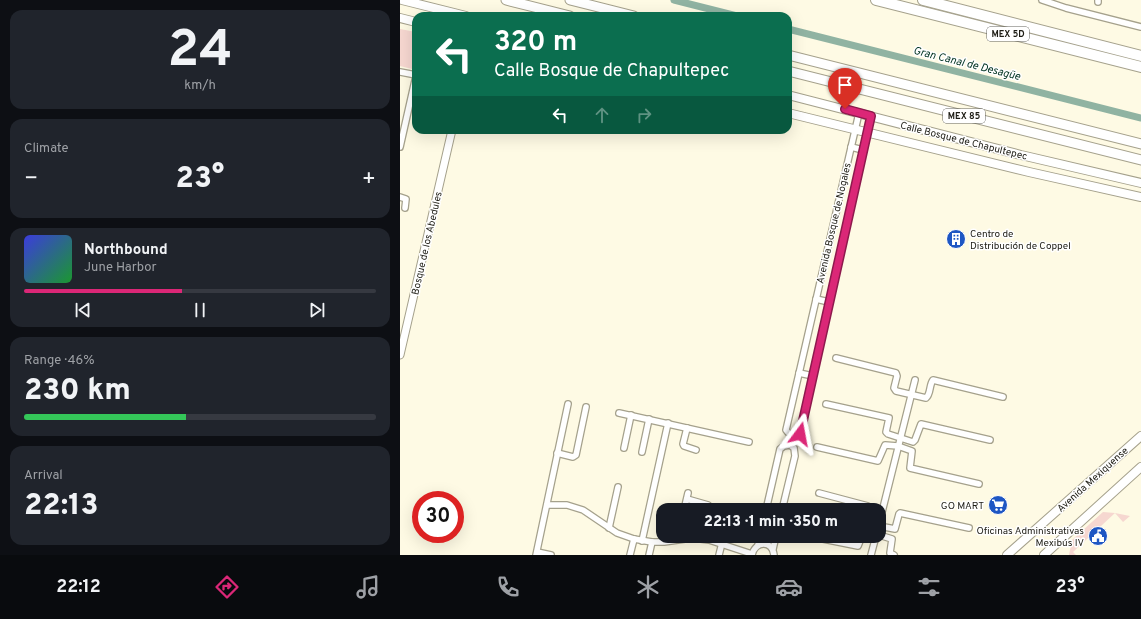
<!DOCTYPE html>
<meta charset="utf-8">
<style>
body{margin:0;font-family:Overpass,sans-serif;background:#20242c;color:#f1f3f6;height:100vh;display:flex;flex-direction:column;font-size:15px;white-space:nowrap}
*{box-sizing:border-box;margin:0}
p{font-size:13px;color:#9ea1a6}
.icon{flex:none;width:22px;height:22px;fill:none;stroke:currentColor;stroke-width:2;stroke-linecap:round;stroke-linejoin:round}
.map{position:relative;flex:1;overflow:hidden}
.sheet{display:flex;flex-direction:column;gap:10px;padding:10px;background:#0d0f14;width:400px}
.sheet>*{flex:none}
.guide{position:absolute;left:12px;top:12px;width:380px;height:122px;border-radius:12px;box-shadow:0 4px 16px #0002;background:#0b6e4f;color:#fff;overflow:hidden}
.speed{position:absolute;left:12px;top:491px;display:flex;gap:8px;font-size:20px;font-weight:700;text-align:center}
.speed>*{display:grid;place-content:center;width:52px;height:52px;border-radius:50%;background:#171b24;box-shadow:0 4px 16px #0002;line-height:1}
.speed .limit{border:6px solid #d22;background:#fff;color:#111}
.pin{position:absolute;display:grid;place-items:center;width:34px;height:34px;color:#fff;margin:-41px -17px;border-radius:50% 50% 50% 0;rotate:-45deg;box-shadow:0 0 4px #0007}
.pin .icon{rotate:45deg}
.me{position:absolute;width:44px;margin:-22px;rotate:13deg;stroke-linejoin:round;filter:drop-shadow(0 0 3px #0008)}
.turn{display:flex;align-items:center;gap:14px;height:84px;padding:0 16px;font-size:18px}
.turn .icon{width:52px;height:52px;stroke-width:2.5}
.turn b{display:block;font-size:28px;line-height:34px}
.lanes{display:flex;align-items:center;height:38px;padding:0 16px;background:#0003;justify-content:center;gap:20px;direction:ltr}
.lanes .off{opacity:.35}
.big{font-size:30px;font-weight:800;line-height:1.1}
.sheet .tile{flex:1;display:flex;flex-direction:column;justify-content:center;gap:6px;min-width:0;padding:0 14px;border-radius:12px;background:#20242c}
.sheet .dial{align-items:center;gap:0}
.dial b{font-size:52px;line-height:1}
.song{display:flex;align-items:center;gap:12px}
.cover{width:48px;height:48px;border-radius:6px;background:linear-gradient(135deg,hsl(240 70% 55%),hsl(130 70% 35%))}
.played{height:4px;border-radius:2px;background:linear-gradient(90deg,#db2777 45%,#363941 45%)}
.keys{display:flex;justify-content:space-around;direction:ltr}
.heat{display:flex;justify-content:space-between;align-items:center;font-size:22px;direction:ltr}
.charge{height:6px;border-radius:3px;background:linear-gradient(90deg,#34c759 46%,#363941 0)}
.trip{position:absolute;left:256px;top:503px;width:230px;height:40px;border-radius:12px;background:#171b24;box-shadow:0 4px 16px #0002;font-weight:800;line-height:40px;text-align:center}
.tabs{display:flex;height:64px;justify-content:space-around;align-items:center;background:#090b0e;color:#9ea1a6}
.tabs .icon{width:28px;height:28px}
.tabs .on{color:#db2777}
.tabs b{font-size:18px;color:#f1f3f6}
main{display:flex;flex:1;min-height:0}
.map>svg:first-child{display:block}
</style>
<main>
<section class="sheet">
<div class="tile dial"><b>24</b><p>km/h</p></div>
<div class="tile"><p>Climate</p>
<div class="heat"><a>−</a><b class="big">23°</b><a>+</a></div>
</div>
<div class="tile">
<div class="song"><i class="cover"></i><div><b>Northbound</b><p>June Harbor</p></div></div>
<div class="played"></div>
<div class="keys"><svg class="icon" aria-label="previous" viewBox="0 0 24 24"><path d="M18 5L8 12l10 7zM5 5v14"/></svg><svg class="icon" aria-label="pause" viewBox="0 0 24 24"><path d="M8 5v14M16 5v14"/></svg><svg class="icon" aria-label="next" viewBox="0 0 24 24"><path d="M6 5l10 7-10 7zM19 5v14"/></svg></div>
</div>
<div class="tile"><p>Range · 46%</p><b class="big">230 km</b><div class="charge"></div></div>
<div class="tile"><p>Arrival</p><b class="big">22:13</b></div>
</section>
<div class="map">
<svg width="741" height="555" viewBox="0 0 741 555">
<rect width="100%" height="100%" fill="#fefae4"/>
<g fill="#f6d7d0">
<polygon points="0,29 16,32 16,70 0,66"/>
<polygon points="703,512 715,513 730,516 723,522 715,513 673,552 676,555 669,555 672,540"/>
</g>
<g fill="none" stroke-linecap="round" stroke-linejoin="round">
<g stroke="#90b3a2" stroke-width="7">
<polyline points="274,0 337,16"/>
<polyline points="388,29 741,118"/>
</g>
<defs>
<g id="minor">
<polyline points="642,0 666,8 741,27"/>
<polyline points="698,2 698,0"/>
<polyline points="0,72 16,75"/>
<path d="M459 113 386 430C390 436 394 437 400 433L471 116"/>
<polyline points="0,147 16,76"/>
<polyline points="451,147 463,150"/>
<polyline points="0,197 6,199 5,208"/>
<polyline points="416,299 429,302"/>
<path d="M436 358 496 373 497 376 494 388 496 391 526 398C531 394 529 385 533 380L603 397"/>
<polyline points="399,373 413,376"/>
<polyline points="426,404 489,418 486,432 488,434 513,442 515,440 521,424 590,440"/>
<polyline points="219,413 349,442"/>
<polyline points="287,428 283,444 284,446 296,450"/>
<polyline points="417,447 478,461 485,445 498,446 512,451 510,468 579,484"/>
<polyline points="224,448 231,415"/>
<polyline points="242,452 249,419"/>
<polyline points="157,453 173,457 176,455 186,407"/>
<polyline points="419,493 468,506 469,510"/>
<polyline points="287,499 308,505"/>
<polyline points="147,505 167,505 183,510 217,533 234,539 252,542 264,542 292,538 309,540 352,554"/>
<polyline points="284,510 288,493"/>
<polyline points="366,510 380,449 384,446 390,445 394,448 395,456 382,510"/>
<polyline points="479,524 515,380"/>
<polyline points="479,526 495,529 499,514 500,513 569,528"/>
<polyline points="209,528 218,487"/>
<polyline points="479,535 492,539 490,553 494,555"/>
<polyline points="408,536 458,546 462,536"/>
<polyline points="242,541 268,423"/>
<polyline points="358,545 360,536"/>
<polyline points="373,549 376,536"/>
<polyline points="137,552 151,555"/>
<polyline points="136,555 168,404"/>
<polyline points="230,555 234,539"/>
<polyline points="249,555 252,542"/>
<polyline points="319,555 322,543"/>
<path d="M352 555C355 541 372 540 374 555"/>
<polyline points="471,555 476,536"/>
</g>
<polyline id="tertiary" points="0,355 52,130"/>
<g id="secondary">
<polyline points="2,0 66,16"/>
<polyline points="0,18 16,22"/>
<polyline points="388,95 621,155 741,183"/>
<polyline points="388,113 629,172 741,197"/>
<polyline points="607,555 741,436"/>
<polyline points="644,555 741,467"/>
</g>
<g id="trunk">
<polyline points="106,0 170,16"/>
<polyline points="170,0 234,16"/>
<polyline points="388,55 741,144"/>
<polyline points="388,71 741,160"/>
</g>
<g id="motorway">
<polyline points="476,0 741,67"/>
<polyline points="523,0 741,56"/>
</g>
</defs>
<use href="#minor" stroke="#a5a18c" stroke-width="8"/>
<use href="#tertiary" stroke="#a5a18c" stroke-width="9"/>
<use href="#secondary" stroke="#a5a18c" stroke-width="10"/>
<use href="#trunk" stroke="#a5a18c" stroke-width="11"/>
<use href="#motorway" stroke="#a5a18c" stroke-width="12"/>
<use href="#minor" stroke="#fff" stroke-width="5.5"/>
<use href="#tertiary" stroke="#fff" stroke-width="7"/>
<use href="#secondary" stroke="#fff" stroke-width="8"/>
<use href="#trunk" stroke="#fff" stroke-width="9"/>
<use href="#motorway" stroke="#fff" stroke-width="10"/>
</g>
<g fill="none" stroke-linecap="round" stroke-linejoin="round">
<defs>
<polyline id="route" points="400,434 471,116 445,109"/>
</defs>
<use href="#route" stroke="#8e194d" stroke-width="10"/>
<use href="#route" stroke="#db2777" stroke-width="7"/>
</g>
<defs>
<symbol id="building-disc" viewBox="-11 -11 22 22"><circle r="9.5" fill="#1e56c3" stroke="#fff"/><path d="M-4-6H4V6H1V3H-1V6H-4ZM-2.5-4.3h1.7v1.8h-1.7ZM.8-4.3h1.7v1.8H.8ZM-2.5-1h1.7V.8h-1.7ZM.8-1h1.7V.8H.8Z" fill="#fff"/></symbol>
<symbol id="supermarket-disc" viewBox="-11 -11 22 22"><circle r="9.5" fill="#1e56c3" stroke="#fff"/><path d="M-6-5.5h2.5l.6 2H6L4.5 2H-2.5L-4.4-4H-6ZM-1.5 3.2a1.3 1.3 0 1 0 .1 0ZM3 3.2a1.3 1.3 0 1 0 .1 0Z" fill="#fff"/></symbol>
<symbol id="civic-disc" viewBox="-11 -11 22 22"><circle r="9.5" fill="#1e56c3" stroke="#fff"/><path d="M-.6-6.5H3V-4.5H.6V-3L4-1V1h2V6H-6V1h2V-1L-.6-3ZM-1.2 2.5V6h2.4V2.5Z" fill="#fff"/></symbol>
</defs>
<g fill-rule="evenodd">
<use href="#building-disc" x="545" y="228" width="22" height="22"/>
<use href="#supermarket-disc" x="587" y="494" width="22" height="22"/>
<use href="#civic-disc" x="687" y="525" width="22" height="22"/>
</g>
<g text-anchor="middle" stroke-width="3" stroke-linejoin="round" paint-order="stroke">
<g fill="#fff" stroke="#61605a" stroke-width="1">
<rect x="587" y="27" width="42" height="14" rx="3"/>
<rect x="543" y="109" width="42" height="14" rx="3"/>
</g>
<g font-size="9" font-weight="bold" fill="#1d1c14">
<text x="608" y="37">MEX 5D</text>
<text x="564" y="119">MEX 85</text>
</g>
<g font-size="10" fill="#1d1c14" stroke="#fff">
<text transform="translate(564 140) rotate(14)" y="4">Calle Bosque de Chapultepec</text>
<text transform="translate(433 223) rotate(-77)" y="4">Avenida Bosque de Nogales</text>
<text transform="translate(26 243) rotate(-77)" y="4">Bosque de los Abedules</text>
<text transform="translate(692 479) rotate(-42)" y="4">Avenida Mexiquense</text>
</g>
<g font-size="10" fill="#1d1c14" stroke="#fff" text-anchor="end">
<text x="570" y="237" text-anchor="start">Centro de<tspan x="570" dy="12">Distribución de Coppel</tspan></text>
<text x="584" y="509">GO MART</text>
<text x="684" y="534">Oficinas Administrativas<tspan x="684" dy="12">Mexibús IV</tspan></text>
</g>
<g font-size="11" font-style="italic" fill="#013321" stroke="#fff">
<text transform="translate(567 63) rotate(14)" y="4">Gran Canal de Desagüe</text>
</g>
</g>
</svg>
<div class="speed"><div class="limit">30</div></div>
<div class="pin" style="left:445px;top:109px;background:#d93025"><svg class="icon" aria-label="arrive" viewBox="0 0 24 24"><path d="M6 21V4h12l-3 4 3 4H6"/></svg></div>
<svg class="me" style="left:400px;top:434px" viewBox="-20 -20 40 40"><path d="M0-17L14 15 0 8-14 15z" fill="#db2777" stroke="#fff" stroke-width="4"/></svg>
<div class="trip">22:13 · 1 min · 350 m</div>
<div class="guide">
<div class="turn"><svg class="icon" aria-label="left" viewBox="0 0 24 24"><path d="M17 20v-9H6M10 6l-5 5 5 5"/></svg><div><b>320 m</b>Calle Bosque de Chapultepec</div></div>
<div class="lanes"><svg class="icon" aria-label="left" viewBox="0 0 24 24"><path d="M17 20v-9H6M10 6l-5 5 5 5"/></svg><svg class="icon off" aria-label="ahead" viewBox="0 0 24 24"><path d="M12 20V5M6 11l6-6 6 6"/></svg><svg class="icon off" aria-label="right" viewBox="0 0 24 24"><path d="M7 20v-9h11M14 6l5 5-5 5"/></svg></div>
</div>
</div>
</main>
<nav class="tabs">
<b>22:12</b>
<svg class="icon on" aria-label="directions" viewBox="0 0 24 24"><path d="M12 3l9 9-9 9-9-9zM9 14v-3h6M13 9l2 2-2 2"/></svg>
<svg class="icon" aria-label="music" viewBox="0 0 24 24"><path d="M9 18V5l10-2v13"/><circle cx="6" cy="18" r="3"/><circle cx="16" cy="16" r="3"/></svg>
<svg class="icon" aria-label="phone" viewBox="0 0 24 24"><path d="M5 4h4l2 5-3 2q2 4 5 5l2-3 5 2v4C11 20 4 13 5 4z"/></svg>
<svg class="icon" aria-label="climate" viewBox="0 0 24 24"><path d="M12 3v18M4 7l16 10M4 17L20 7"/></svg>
<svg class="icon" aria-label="car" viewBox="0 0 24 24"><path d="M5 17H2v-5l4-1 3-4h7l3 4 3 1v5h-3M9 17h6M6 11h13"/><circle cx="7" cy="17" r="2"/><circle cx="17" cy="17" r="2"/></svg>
<svg class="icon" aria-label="filters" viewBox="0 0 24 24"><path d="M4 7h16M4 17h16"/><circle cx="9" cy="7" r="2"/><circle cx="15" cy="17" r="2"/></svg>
<b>23°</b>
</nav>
